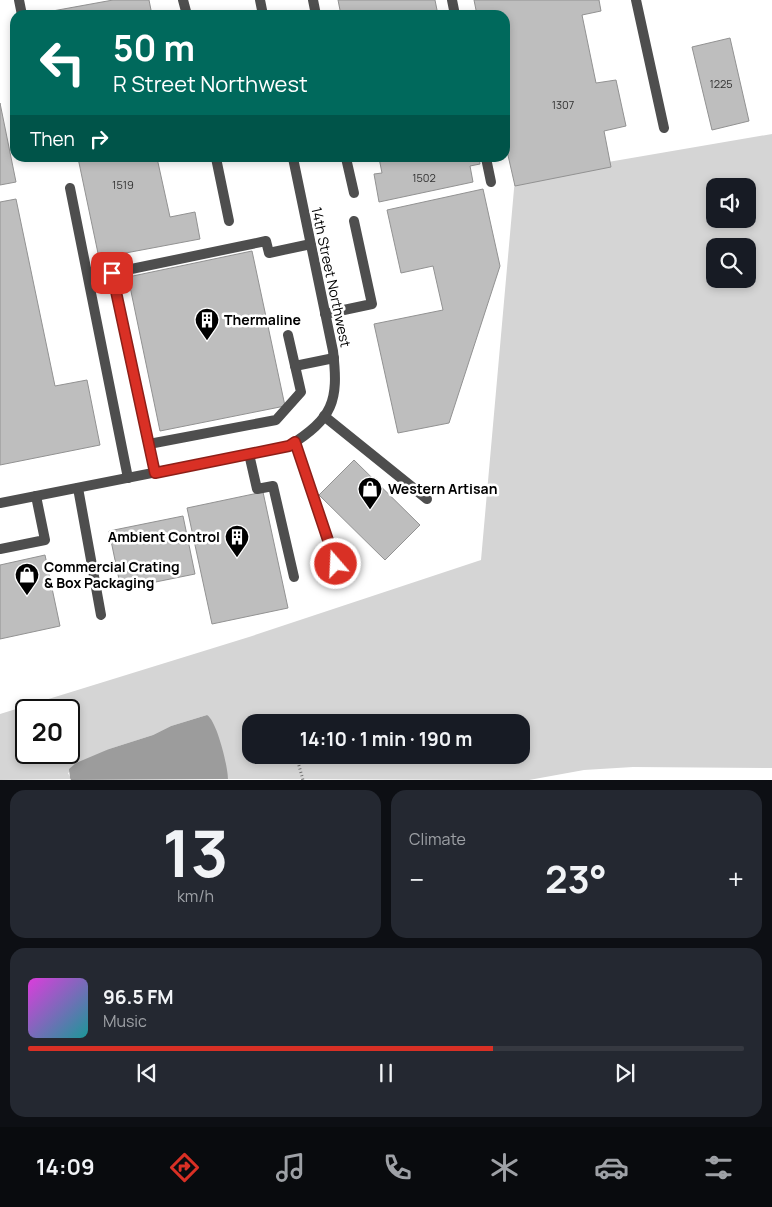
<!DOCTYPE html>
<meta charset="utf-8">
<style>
body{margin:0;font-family:Manrope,sans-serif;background:#242831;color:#f1f3f6;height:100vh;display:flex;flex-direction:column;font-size:19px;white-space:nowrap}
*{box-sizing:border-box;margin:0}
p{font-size:16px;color:#9ea1a6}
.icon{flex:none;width:28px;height:28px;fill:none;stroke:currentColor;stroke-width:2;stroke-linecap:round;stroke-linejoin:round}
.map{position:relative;height:780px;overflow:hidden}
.drawer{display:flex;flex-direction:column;gap:10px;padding:10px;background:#0d0f14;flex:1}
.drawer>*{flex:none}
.guide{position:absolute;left:10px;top:10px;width:500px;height:152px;border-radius:15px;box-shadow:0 2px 8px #0003;background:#00695c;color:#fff;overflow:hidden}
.fabs{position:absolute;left:706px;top:178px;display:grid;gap:10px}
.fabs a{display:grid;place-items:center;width:50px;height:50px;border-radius:10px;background:#171b24;box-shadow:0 2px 8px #0003;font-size:25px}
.speed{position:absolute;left:15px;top:699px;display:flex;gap:10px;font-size:25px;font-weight:700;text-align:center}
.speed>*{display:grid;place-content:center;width:65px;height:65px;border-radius:50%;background:#171b24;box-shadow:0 2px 8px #0003;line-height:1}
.speed .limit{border:2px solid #111;border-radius:8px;background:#fff;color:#111}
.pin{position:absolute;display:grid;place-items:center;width:42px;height:42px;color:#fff;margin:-21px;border-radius:10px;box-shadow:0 2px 8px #0006}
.me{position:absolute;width:55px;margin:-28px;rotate:341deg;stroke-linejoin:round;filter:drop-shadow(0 0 4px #0008)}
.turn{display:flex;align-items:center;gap:18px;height:105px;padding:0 20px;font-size:22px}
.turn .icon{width:65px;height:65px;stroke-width:2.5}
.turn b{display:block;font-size:35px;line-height:42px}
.then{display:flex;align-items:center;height:48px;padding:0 20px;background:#0003;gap:10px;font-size:19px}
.big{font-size:38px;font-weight:700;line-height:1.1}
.drawer .widget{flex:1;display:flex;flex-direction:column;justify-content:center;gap:8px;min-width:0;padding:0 18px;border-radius:15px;background:#242831}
.drawer .dial{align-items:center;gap:0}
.dial b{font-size:65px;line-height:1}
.song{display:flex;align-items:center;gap:15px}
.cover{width:60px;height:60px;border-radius:8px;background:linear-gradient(135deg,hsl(300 70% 55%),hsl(180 70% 35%))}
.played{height:5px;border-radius:2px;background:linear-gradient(90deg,#d93025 65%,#363941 65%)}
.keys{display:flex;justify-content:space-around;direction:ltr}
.heat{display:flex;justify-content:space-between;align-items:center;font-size:28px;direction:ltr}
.drawer .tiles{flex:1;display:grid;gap:10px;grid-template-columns:1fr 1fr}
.widget:last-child{grid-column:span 2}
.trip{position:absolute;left:242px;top:714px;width:288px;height:50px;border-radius:15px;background:#171b24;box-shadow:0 2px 8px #0003;font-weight:700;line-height:50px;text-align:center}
.tab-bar{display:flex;height:80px;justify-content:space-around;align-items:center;background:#090b0e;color:#9ea1a6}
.tab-bar .icon{width:35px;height:35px}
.tab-bar .current{color:#d93025}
.tab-bar b{font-size:22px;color:#f1f3f6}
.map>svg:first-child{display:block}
</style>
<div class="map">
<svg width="772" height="780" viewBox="0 0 772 780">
<rect width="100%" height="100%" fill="#fff"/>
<path fill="#d5d5d5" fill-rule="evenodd" d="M772 134V768L633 767 584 770 529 780 228 779 207 715 171 726 153 735 109 749 68 773 71 779 0 780V714L249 637 481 560 515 178ZM715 186H748V219H715ZM715 246H748V279H715ZM26 710H69V752H26ZM251 722H521V755H251Z"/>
<path fill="#9c9c9c" d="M207 715C217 721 228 767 228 779L71 780 70 778 69 769 76 763 109 749 153 735 171 726Z"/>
<g fill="#bebebe" stroke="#929292">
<polygon points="113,0 149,0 152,15 48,15 47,12"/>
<polygon points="338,0 435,0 438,15 341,15"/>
<polygon points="474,0 599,0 601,11 582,15 596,83 616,80 626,126 604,131 611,167 515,186 505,142 505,15 477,15"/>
<polygon points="730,38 749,121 712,130 692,47"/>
<polygon points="0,103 16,182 0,185"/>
<polygon points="78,158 157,158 170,217 195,212 200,239 99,258"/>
<polygon points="379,158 479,158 480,164 470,166 473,182 379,202 374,174 382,173"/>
<polygon points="483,189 500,266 449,423 398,433 374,324 443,310 433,266 401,273 387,210"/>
<polygon points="16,199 55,386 87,380 100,445 0,465 0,202"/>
<polygon points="252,251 285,406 160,431 128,277"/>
<polygon points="354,460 420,525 385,560 319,495"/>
<polygon points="263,492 288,608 212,624 187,508"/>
<polygon points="183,516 195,574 121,589 109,531"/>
<polygon points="45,555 60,626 0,639 0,565"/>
</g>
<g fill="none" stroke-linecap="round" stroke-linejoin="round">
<polyline stroke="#707070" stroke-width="3" stroke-dasharray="1 2.5" stroke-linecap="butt" points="296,755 303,780"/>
<g stroke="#4e4e4e" stroke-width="10">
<polyline points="19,0 22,15"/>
<polyline points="183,0 187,15"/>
<polyline points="313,0 316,15"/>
<polyline points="452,0 455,15"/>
<polyline points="636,0 664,128"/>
<polyline points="216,158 229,221"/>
<polyline points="346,158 354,193"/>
<polyline points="486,158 491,182"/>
<polyline points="70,188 128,478"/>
<polyline points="325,314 372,304 354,221"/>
<polyline points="295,366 334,358"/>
<polyline points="324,416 427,499"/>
<polyline points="295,442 336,564"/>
<polyline points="149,444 276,420 301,392 288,335"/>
<polyline points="249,454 257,489 273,486 294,577"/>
<polyline points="155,473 112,273 266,241 269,253 311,244"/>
<polyline points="78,488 101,615"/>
<polyline points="0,549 45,540 36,496"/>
</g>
<g stroke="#4e4e4e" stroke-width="10">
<polyline points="260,0 263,15"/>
<path d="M0 503 289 446C333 418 339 402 333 351L293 158"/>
</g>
</g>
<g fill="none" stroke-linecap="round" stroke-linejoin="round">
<defs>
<polyline id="route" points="112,273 155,473 289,446 295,442 336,564"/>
</defs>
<use href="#route" stroke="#8d1f18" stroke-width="12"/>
<use href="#route" stroke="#d93025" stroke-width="9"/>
</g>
<defs>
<symbol id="building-pin" viewBox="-11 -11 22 30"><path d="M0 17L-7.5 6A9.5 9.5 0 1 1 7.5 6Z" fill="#000" stroke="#fff"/><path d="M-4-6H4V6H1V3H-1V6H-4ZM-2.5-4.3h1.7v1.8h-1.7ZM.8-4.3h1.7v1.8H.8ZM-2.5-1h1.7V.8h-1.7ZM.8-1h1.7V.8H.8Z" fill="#fff"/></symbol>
<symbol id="shop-pin" viewBox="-11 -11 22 30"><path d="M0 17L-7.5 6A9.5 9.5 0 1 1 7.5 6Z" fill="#000" stroke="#fff"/><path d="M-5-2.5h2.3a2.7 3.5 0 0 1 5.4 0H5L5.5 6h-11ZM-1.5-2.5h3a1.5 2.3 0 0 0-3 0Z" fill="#fff"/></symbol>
</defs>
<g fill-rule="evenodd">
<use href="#building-pin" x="193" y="306" width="28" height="38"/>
<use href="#shop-pin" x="356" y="475" width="28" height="38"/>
<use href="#building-pin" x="223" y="523" width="28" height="38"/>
<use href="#shop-pin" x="13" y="561" width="28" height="38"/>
</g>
<g text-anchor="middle" stroke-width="5" stroke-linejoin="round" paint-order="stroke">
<g font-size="11" fill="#303030">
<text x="721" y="88">1225</text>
<text x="563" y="109">1307</text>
<text x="424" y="182">1502</text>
<text x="123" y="189">1519</text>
</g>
<g font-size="14" fill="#000" stroke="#fff">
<text transform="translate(331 277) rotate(78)" y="5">14th Street Northwest</text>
</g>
<g font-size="14" font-weight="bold" fill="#000" stroke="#fff" text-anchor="start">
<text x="224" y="325">Thermaline</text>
<text x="388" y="494">Western Artisan</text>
<text x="220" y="542" text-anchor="end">Ambient Control</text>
<text x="44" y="572">Commercial Crating<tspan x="44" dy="16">&amp; Box Packaging</tspan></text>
</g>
</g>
</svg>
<div class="fabs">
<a><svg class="icon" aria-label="sound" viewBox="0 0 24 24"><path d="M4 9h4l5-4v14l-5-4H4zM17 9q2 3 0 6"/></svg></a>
<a><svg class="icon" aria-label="search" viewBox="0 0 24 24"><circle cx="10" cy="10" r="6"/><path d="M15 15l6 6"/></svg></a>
</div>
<div class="speed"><div class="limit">20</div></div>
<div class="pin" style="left:112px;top:273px;background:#d93025"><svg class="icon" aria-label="arrive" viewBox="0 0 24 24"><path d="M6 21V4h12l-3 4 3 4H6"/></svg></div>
<svg class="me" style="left:336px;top:564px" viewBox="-20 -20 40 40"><circle r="17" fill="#d93025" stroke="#fff" stroke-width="3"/><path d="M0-11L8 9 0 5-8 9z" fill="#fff"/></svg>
<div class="trip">14:10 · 1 min · 190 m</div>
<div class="guide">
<div class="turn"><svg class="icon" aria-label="left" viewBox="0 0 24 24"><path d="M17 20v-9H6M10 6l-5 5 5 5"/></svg><div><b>50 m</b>R Street Northwest</div></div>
<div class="then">Then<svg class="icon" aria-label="right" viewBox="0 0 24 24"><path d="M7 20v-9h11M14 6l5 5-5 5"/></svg></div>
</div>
</div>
<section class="drawer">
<div class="tiles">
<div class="widget dial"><b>13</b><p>km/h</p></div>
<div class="widget"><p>Climate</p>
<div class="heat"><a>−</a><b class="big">23°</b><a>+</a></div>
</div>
<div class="widget">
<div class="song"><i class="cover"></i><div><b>96.5 FM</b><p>Music</p></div></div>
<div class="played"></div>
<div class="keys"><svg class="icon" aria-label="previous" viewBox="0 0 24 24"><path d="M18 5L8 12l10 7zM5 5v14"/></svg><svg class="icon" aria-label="pause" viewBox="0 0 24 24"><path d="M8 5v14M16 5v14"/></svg><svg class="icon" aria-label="next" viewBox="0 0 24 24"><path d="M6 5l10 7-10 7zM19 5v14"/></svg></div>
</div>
</div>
</section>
<nav class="tab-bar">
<b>14:09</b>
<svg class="icon current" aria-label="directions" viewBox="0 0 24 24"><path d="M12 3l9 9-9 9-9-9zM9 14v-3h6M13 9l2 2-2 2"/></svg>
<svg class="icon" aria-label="music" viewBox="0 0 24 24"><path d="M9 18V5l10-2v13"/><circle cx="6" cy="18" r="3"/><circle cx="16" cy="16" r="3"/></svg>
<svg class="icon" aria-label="phone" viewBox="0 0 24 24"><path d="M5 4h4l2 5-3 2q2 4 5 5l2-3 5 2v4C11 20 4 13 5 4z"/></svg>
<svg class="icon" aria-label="climate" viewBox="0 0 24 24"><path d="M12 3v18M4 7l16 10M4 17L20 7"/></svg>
<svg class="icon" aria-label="car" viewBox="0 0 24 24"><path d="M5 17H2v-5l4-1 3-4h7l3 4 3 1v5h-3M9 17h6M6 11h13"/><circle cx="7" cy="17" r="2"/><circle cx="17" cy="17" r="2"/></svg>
<svg class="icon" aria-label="filters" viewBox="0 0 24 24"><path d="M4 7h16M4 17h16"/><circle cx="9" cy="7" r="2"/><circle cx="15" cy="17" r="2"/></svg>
</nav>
